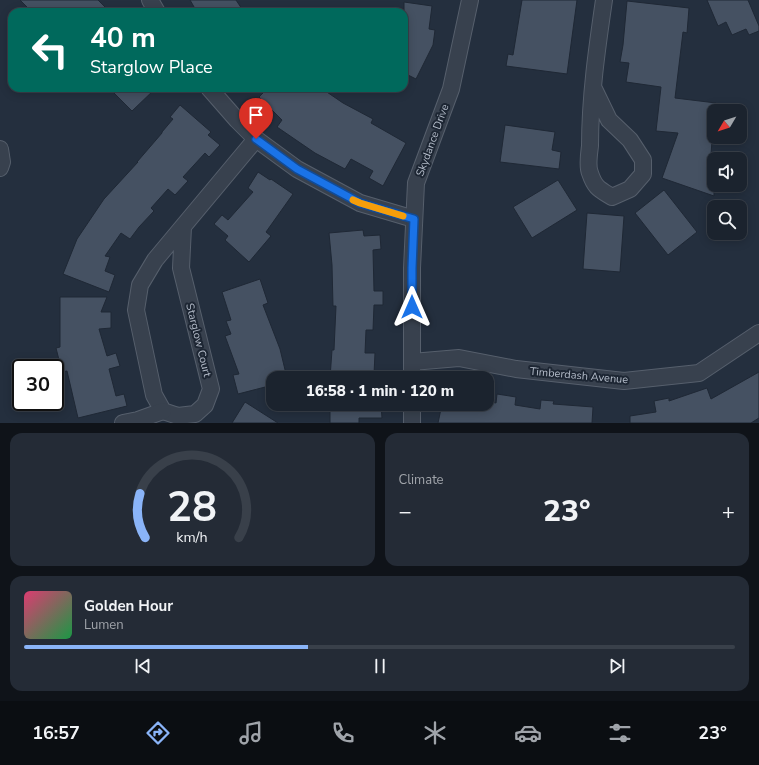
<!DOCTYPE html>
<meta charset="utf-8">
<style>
body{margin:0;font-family:"Nunito Sans",sans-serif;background:#242b36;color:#f1f3f6;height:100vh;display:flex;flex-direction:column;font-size:15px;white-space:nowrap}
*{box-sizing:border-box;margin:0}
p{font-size:13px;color:#a0a4aa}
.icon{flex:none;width:22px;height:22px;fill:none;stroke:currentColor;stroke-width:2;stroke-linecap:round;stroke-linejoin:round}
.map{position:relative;height:423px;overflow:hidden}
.sheet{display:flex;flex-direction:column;gap:10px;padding:10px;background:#0f1319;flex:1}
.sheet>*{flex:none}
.guide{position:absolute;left:8px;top:8px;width:400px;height:84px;border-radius:12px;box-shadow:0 2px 10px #0003,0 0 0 1px #39404a;background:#00695c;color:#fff;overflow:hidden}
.needle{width:26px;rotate:231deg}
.controls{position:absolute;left:707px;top:104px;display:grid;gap:8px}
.controls a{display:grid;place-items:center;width:40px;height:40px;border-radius:8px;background:#1b232e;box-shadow:0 2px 10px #0003,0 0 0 1px #39404a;font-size:20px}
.speed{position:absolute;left:12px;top:359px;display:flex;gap:8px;font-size:20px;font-weight:700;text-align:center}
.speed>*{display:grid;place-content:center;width:52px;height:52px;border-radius:50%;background:#1b232e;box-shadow:0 2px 10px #0003,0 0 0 1px #39404a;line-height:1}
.speed .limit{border:2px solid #111;border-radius:6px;background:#fff;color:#111}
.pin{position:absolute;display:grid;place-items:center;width:34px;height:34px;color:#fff;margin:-41px -17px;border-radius:50% 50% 50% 0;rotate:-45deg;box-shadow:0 0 4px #0007}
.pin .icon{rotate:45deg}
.me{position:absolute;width:44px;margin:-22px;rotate:0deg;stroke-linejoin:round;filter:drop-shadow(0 0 3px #0008)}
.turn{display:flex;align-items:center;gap:14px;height:84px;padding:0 16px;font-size:18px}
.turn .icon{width:52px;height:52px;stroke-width:2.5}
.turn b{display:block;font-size:28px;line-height:34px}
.big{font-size:30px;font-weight:800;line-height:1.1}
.sheet .tile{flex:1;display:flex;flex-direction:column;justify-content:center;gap:6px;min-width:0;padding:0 14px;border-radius:12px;background:#242b36}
.sheet .dial{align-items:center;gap:0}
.dial svg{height:104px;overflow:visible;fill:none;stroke:#39404a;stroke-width:7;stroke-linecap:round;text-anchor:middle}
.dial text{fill:#f1f3f6;stroke:none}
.song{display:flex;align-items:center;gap:12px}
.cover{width:48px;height:48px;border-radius:6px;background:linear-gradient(135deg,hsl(340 70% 55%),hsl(140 70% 35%))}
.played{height:4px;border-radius:2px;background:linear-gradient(90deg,#8ab4f8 40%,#39404a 40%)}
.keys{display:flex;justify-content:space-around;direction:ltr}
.heat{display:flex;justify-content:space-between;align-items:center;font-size:22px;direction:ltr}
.sheet .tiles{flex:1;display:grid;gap:10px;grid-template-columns:1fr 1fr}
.tile:last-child{grid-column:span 2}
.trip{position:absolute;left:266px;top:371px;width:228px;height:40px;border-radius:12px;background:#1b232e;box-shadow:0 2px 10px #0003,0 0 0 1px #39404a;font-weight:800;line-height:40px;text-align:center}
.menu{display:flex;height:64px;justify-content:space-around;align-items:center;background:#0b0e12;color:#a0a4aa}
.menu .icon{width:28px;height:28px}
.menu .active{color:#8ab4f8}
.menu b{font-size:18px;color:#f1f3f6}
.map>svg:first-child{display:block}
</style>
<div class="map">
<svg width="759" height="423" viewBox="0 0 759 423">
<rect width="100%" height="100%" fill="#242f3e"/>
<g fill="#455162" stroke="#1f2835">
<polygon points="20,0 98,0 110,12 32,12"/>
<polygon points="190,0 236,0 244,12 197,12"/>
<polygon points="522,0 577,0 567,74 506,66 508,54 513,55"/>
<polygon points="707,0 748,0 759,26 759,31 749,35 746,29 732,35 726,22 718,26"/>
<polygon points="627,1 689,8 687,33 683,32 675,98 716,103 715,111 714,111 711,155 714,156 714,196 662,178 678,133 656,131 661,87 626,82 629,63 620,62 623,45"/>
<polygon points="404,2 432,6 429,29 435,30 433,45 416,79 404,73"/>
<polygon points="109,88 156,88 132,111"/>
<polygon points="268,88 321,88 343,103 373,119 371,123 406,143 383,186 369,178 373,171 351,159 345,169 315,153 277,127 282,120 259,97"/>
<polygon points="180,105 211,132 208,135 220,145 209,157 205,153 183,177 188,181 175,195 168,189 151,208 154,211 139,227 130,239 121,233 105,256 110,257 105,271 115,275 109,292 63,274 77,239 104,199 138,162 137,162 162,133 162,132 173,119 170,117"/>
<polygon points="505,125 555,132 552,150 561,152 559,169 500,162"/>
<polygon points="258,172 270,180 271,179 293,194 266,232 271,236 249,262 225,240 228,236 214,224 222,215 228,220 253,192 248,188"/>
<polygon points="558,180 577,210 532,238 513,207"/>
<polygon points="664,190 697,232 668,255 635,213"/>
<polygon points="587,213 624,216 620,272 583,269"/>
<polygon points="363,230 364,236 380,235 381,249 373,250 374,291 383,291 383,305 374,305 373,330 366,330 365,353 375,353 374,374 365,374 365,378 330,378 332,350 334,350 336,306 333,306 332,265 329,233"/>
<polygon points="260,279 268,303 263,305 280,349 287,378 273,378 273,385 238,394 233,375 239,374 225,336 231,334 226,321 231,320 222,292"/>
<polygon points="60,297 107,297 101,312 111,312 111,328 99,329 107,356 116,353 120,366 109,369 116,396 124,394 127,406 78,418 67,371 62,372 56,348 60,347"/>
<polygon points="759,372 759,418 751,423 630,423 630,416 656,412 654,401 669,398 669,401 707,388 711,399"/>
<polygon points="497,394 516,397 515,405 540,409 541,400 554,401 553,404 593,407 592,423 438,423 442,404 487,404 487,401 496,403"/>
<polygon points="245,402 278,423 232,423"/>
<polygon points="330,404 381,405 382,418 359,418 359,423 330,423"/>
</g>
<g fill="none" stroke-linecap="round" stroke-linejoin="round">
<defs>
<g id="minor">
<polyline points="150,0 157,12"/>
<polyline points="209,88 237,120 256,139 297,169 360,203 414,219"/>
<path d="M594 89 609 120 630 140 643 160V174L630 189 612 197C599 189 595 188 590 173 587 166 589 154 590 146 590 97 597 48 604 0"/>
<polyline points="0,149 2,162 0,168"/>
<polyline points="183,227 181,268 211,389 205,405 195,414 178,416 163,411 154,395 136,310 140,285 155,260 256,139"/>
<polyline points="412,362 459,358 516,369 624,381 699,373 759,333"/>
<polyline points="412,378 412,268 416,183 451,89 470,0"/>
<polyline points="412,404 412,423"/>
<polyline points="123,423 138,420 163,411"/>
</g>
</defs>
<use href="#minor" stroke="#565f6c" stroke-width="18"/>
<use href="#minor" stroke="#38414e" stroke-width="16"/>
</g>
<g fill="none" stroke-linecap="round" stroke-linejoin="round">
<defs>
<polyline id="route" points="256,139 297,169 360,203 414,219 412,268 412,307"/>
</defs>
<use href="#route" stroke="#114b97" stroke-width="10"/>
<use href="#route" stroke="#1a73e8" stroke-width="7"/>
<polyline stroke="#f59e0b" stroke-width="7" points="353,200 360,203 403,216"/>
</g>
<g text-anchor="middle" stroke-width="4" stroke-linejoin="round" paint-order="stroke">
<g font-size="11" fill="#b4bcc9" stroke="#1d2633">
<text transform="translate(432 140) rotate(-70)" y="4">Skydance Drive</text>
<text transform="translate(199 340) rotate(76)" y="4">Starglow Court</text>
<text transform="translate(579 375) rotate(5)" y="4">Timberdash Avenue</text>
</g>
</g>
</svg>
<div class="controls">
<a><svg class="needle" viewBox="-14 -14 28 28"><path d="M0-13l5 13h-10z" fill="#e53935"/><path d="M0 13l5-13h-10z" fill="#a0a4aa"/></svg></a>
<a><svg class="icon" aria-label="sound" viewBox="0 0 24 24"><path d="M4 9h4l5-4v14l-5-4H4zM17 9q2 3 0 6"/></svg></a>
<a><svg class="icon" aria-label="search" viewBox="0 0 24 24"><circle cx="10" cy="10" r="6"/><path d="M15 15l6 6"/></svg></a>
</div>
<div class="speed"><div class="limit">30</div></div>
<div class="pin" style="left:256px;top:139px;background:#d93025"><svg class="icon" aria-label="arrive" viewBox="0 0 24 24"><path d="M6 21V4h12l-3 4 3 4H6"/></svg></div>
<svg class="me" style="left:412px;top:307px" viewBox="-20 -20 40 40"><path d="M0-17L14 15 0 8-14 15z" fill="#1a73e8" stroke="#fff" stroke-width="4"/></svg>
<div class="trip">16:58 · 1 min · 120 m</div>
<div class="guide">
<div class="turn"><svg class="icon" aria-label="left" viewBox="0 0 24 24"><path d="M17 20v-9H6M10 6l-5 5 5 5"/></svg><div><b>40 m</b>Starglow Place</div></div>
</div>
</div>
<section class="sheet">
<div class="tiles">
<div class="tile dial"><svg viewBox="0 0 100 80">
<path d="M14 69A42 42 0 1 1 86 69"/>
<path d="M14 69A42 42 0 0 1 10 35" stroke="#8ab4f8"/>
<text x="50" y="56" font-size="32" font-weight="700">28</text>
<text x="50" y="72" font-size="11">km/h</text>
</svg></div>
<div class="tile"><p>Climate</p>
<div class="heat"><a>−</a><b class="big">23°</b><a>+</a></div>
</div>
<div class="tile">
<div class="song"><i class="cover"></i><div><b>Golden Hour</b><p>Lumen</p></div></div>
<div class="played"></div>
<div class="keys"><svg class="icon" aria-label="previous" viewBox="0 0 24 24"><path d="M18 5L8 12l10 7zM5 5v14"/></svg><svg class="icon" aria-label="pause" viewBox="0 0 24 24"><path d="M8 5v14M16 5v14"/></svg><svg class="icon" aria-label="next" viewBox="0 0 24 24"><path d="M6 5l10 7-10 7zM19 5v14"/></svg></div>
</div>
</div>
</section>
<nav class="menu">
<b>16:57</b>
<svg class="icon active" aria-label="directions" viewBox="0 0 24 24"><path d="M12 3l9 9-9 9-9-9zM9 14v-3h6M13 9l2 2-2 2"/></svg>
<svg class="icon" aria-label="music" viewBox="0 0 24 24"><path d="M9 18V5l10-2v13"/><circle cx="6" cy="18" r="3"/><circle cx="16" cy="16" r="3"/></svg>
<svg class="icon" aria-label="phone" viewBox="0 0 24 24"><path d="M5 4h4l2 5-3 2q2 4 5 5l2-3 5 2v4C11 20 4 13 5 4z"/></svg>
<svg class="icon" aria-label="climate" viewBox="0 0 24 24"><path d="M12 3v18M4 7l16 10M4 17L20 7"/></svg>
<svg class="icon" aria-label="car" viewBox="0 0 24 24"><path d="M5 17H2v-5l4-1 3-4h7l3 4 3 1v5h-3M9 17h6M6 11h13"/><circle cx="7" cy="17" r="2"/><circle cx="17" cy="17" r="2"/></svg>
<svg class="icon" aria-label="filters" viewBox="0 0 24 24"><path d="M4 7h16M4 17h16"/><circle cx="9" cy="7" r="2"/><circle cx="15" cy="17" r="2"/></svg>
<b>23°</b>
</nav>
